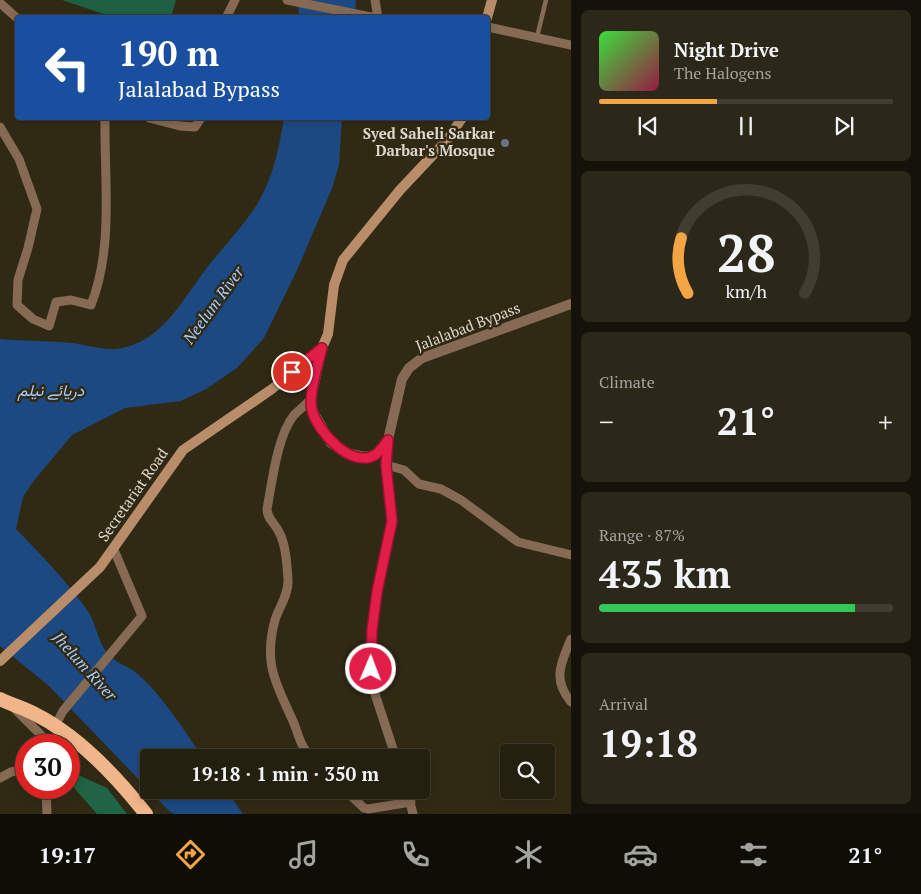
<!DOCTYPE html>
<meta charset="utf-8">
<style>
body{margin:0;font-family:"PT Serif",Vazirmatn,serif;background:#2c2819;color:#f1f3f6;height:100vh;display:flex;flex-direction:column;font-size:19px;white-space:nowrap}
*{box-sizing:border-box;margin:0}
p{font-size:16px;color:#a3a39f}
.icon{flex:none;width:28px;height:28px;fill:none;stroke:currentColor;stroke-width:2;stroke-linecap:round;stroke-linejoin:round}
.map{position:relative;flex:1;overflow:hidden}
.panel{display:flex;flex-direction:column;gap:10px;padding:10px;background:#141209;width:350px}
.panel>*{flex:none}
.top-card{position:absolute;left:15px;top:15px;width:475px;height:105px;border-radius:5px;box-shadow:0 2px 8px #0003,0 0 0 1px #413e30;background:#1a4fa0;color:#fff;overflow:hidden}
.tools{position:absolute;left:500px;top:744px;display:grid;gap:10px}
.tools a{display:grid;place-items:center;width:55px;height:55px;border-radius:5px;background:#242010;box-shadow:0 2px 8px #0003,0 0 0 1px #413e30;font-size:25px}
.speed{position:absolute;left:15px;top:734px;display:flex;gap:10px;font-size:25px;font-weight:700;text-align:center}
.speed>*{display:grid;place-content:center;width:65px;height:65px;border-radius:50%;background:#242010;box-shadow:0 2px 8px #0003,0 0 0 1px #413e30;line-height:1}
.speed .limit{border:8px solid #d22;background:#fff;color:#111}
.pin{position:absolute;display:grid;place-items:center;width:42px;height:42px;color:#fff;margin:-21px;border:2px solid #fff;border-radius:50%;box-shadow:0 1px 5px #0007}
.me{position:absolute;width:55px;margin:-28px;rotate:1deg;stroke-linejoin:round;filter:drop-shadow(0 0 4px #0008)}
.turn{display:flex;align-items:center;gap:18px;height:105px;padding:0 20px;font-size:22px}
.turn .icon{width:65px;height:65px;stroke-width:2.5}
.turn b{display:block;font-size:35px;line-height:42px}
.big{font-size:38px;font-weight:600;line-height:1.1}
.panel .card{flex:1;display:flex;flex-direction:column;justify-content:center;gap:8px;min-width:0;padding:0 18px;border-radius:8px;background:#2c2819}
.panel .dial{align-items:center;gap:0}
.dial svg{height:130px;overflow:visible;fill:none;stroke:#413e30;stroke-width:7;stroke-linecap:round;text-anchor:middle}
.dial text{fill:#f1f3f6;stroke:none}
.song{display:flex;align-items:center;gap:15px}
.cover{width:60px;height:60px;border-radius:8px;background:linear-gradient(135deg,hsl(120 70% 55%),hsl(340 70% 35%))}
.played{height:5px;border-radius:2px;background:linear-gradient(90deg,#f2a542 40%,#413e30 40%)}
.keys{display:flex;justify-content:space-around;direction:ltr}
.heat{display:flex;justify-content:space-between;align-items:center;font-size:28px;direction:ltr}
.charge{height:8px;border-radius:4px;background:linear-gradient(90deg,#34c759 87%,#413e30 0)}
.trip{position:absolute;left:140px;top:749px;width:290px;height:50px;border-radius:5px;background:#242010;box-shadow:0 2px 8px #0003,0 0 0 1px #413e30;font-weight:600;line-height:50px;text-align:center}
.menu{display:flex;height:80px;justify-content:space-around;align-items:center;background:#0e0d06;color:#a3a39f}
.menu .icon{width:35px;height:35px}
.menu .on{color:#f2a542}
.menu b{font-size:22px;color:#f1f3f6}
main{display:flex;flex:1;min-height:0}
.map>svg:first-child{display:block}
</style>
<main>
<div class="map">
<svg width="571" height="814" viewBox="0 0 571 814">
<rect width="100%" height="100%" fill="#302a15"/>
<polygon fill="#1f6042" points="62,0 176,0 171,17 113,17"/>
<polygon fill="#1f6444" points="69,771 107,788 127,814 97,814 69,782"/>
<g fill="#1d4983">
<polygon points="298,0 356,0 355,17 299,17"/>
<path d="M284 118H342L339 165 332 188 298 268 264 338 237 368 206 389 181 401 125 408 72 435 32 483 23 497 16 529C42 556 68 582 89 613 97 626 99 647 111 657 117 663 127 666 134 671 162 694 182 728 203 757L149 758V790H226L243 814H174L170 812 49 686 0 646V339C24 341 48 341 72 343 87 345 102 350 117 349 160 343 180 304 203 273 224 244 251 221 266 187 276 165 280 141 284 118Z"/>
</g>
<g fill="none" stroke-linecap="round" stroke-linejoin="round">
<polyline stroke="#866a54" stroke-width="4.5" points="537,37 546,0"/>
<g stroke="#866a54" stroke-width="9">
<polyline points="287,0 376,18"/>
<polyline points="375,0 378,18"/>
<polyline points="0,3 18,19"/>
<polyline points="226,18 235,0"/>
<polyline points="488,27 571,45"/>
<polyline points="149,118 180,126 195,127 201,118"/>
<path d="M0 127 19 159 37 209 28 248 18 280 17 305 33 319 49 326 56 302 71 300 91 305C114 247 104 179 105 118"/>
<path d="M311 399C306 405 299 410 294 415 277 436 272 483 267 509 267 519 275 523 279 532 286 545 287 565 288 580 289 594 279 607 275 620 263 664 276 683 293 721 299 735 300 747 312 758"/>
<polyline points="388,440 386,465 392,521 377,592 372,630 371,669 375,694 396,758"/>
<polyline points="386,465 404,470 419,484 441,489 461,500 518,542 571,555"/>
<path d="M571 639C561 663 552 679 571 702"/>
<polyline points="12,706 42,736 44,745"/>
<polyline points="55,726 63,711 142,616 114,550"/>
<polyline points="0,778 11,772 26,769"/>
<polyline points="46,788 47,814"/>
<polyline points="345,790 364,808 368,809 411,802"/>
<polyline points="407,790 413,814"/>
</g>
<polyline stroke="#866a54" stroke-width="10" points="322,348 311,399 312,410 331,443 345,453 365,457 375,455 388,440 402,379 409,368 422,358 571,304"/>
<g stroke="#ba8d6a" stroke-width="10">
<polyline points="487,18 492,0"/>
<polyline points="0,661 100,567 183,450 272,389 322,348 328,334 334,285 343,260 400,190 448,139 462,118"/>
</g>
<path stroke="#f0b68a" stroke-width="14" d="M0 699C12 705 24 708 35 714 79 736 116 776 146 814"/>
</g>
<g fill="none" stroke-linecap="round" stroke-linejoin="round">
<defs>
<path id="route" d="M292 372 322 348C318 364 308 395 312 410 317 431 351 469 375 455 380 452 385 444 388 440L386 465 392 521 377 592 372 630 371 669"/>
</defs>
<use href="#route" stroke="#92132f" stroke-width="12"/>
<use href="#route" stroke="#e11d48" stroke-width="9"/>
</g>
<circle fill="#6b7280" stroke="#302a15" stroke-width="2" cx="505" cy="143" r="5"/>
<g text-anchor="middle" stroke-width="5" stroke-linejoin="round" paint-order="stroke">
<g font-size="15" font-weight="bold" fill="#dddacd" stroke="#302a15" text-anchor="end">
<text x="495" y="139">Syed Saheli Sarkar<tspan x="495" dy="17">Darbar's Mosque</tspan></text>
</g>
<g font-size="15" fill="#dddacd" stroke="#302a15">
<text transform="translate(468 327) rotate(-21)" y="5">Jalalabad Bypass</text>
<text transform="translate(133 495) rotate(-55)" y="5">Secretariat Road</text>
</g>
<g font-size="16" font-style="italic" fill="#a6ccff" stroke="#302a15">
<text transform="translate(213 305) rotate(-54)" y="6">Neelum River</text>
<text x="51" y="396">دریائے نیلم</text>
<text transform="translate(85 666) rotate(48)" y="6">Jhelum River</text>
</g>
</g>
</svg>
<div class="tools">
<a><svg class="icon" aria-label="search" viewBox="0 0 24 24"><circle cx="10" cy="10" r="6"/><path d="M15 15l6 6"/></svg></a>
</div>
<div class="speed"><div class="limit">30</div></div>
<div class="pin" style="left:292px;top:372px;background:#d93025"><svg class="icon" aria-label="arrive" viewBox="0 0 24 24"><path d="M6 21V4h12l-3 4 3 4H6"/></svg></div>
<svg class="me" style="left:371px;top:669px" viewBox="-20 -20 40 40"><circle r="17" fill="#e11d48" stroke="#fff" stroke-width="3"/><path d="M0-11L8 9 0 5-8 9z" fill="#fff"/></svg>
<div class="trip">19:18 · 1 min · 350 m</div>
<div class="top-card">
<div class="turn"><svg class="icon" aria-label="left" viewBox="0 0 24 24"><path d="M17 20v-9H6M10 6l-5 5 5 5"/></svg><div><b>190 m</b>Jalalabad Bypass</div></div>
</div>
</div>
<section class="panel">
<div class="card">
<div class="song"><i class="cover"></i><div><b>Night Drive</b><p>The Halogens</p></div></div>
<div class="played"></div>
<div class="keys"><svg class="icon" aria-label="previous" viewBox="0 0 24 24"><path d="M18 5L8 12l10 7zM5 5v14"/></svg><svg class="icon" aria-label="pause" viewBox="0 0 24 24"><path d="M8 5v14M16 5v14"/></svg><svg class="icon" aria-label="next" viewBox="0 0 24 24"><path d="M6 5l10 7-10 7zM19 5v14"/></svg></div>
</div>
<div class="card dial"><svg viewBox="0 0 100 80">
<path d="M14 69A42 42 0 1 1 86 69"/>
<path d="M14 69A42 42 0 0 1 10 35" stroke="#f2a542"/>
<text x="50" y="56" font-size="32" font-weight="700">28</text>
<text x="50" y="72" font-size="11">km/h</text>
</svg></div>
<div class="card"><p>Climate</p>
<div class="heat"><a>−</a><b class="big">21°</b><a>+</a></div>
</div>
<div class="card"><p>Range · 87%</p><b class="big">435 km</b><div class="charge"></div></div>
<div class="card"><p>Arrival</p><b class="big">19:18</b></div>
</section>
</main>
<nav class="menu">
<b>19:17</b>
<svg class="icon on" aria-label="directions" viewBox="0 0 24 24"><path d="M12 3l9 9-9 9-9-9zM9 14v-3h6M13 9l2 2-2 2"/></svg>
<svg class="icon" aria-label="music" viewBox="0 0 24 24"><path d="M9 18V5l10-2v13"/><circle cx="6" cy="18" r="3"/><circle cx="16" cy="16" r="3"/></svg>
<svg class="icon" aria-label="phone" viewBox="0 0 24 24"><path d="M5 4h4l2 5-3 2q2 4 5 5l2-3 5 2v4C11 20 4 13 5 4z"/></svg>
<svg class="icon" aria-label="climate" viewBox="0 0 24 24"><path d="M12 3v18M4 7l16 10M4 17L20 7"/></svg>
<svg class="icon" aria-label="car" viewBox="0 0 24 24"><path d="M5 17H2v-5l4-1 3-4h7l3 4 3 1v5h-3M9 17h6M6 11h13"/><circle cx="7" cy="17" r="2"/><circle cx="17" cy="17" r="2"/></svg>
<svg class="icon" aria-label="filters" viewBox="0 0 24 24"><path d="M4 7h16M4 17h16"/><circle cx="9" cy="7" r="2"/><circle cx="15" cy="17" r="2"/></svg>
<b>21°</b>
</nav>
